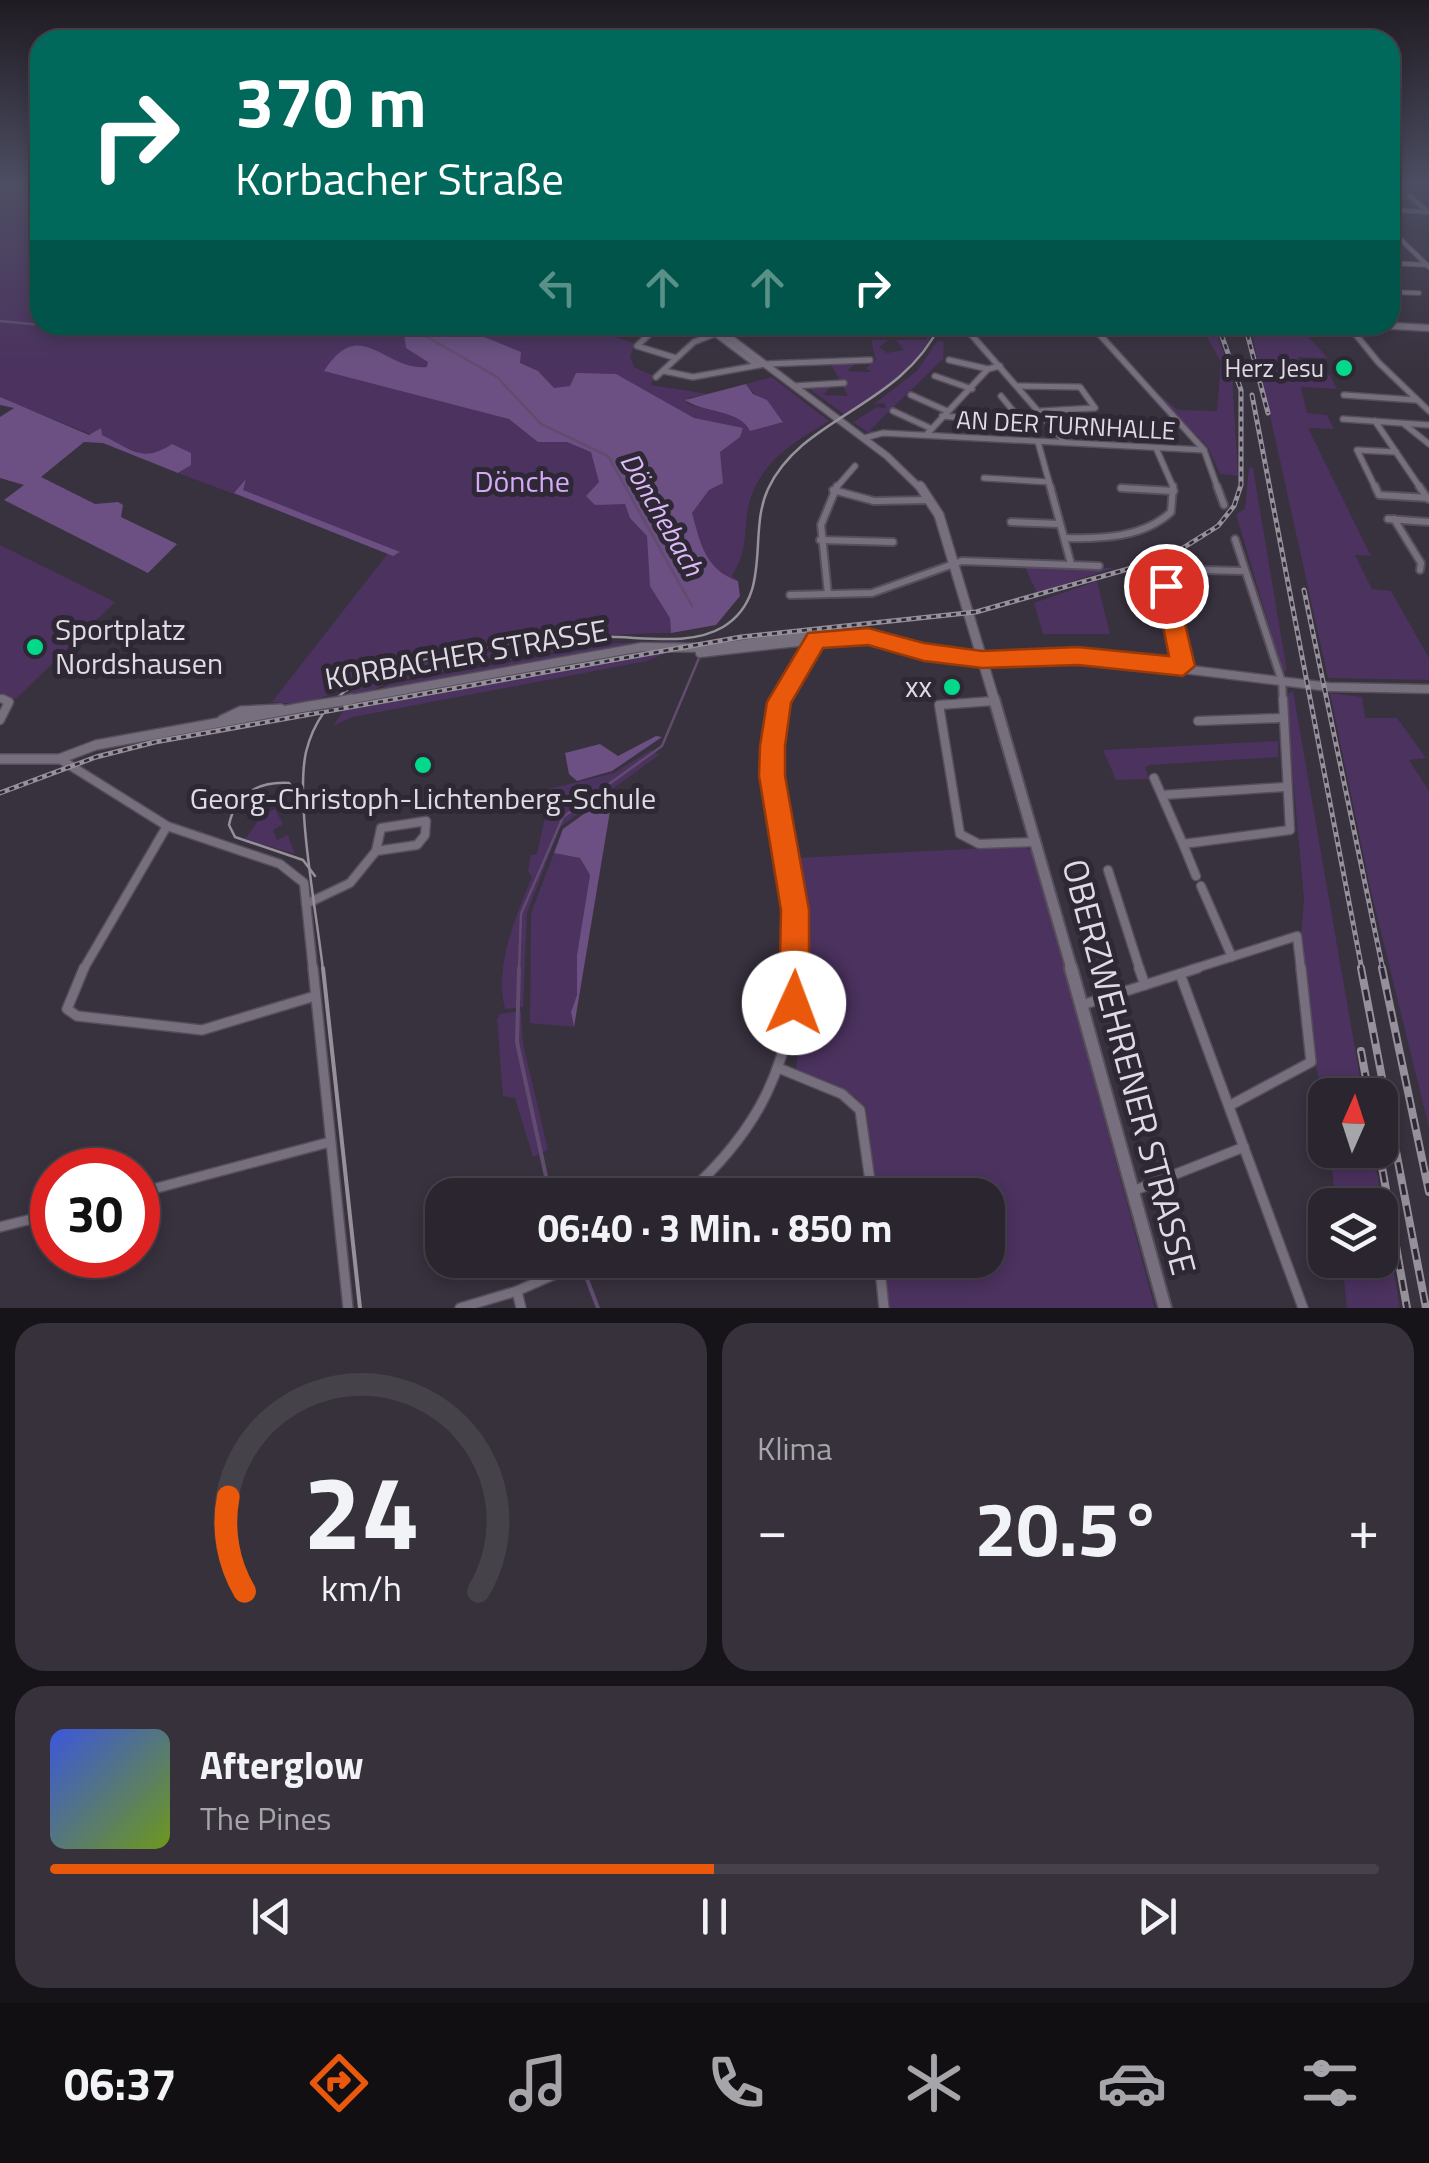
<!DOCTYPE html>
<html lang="de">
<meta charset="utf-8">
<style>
body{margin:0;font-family:"Titillium Web",sans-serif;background:#36313a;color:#f1f3f6;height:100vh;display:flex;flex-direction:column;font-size:38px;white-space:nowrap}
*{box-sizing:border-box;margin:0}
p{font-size:32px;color:#a5a5aa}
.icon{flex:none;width:55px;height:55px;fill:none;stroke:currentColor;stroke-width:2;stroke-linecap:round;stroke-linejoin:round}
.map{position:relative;height:1308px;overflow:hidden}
.side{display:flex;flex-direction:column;gap:15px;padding:15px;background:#171419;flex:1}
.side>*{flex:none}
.banner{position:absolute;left:30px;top:30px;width:1370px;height:305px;border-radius:30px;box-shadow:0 5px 15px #0003,0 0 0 2px #46424a;background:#00695c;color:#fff;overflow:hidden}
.needle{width:65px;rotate:3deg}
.fabs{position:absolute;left:1308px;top:1078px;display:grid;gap:20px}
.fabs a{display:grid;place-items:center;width:90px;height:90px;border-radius:20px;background:#2a252e;box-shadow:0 5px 15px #0003,0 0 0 2px #46424a;font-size:50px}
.speed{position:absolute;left:30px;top:1148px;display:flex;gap:20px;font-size:50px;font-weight:700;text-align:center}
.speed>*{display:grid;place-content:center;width:130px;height:130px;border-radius:50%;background:#2a252e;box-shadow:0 5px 15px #0003,0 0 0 2px #46424a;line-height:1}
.speed .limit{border:15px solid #d22;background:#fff;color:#111}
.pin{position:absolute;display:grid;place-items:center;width:85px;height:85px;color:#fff;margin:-42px;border:5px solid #fff;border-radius:50%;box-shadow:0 2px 10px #0007}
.me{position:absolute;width:110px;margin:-55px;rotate:2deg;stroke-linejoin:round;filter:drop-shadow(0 0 8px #0008)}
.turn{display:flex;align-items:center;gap:35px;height:210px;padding:0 40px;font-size:45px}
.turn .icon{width:130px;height:130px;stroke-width:2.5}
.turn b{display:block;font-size:70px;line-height:85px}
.lanes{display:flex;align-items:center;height:95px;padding:0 40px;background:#0003;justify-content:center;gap:50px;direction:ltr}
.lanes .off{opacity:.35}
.big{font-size:75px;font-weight:700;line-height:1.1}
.side .widget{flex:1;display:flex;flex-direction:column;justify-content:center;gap:15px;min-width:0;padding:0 35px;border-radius:30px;background:#36313a}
.side .dial{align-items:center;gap:0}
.dial svg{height:260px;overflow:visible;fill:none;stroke:#46424a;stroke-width:7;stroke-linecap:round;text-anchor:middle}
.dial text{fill:#f1f3f6;stroke:none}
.song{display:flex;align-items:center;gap:30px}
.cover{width:120px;height:120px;border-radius:15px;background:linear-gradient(135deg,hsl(230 70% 55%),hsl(80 70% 35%))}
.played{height:10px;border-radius:5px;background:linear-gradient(90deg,#ea580c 50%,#46424a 50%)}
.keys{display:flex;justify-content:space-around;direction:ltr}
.heat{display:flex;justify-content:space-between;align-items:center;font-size:55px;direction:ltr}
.side .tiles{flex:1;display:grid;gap:15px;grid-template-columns:1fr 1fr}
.widget:last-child{grid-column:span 2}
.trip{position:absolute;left:425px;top:1178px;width:580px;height:100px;border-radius:30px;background:#2a252e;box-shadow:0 5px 15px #0003,0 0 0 2px #46424a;font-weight:700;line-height:100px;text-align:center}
.menu{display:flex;height:160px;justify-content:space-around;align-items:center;background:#110f12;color:#a5a5aa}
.menu .icon{width:70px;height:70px}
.menu .current{color:#ea580c}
.menu b{font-size:45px;color:#f1f3f6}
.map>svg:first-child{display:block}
</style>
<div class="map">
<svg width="1429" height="1308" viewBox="0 0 1429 1308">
<rect width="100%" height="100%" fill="#38313e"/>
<g fill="#4b325f">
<path d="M0 184H40V325H616V337L635 344 630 357 634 367 654 376 651 385 708 394 688 398 687 403C707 412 735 411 749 426L783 421C769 402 757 399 746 384L772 377 829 421C791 444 757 464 748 509 743 538 748 549 732 576L738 581 731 579 670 622 671 633C583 634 495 642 409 661 355 674 328 710 272 702L389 552 178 473 183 471 0 398Z"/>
<path d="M910 325H935C920 367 882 390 845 415L808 388 833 385 823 395 848 396 830 362H857L847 371 871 372 866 368 876 360 871 340H889L879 347 887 353 904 350 896 340H927L926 335H910Z"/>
<polygon points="1200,325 1213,325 1232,375 1238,476 1220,474 1208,447 1150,387 1178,410 1217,411 1221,362"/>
<polygon points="1250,325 1297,325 1328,358 1298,357 1303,373 1330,375 1337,389 1301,387 1307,413 1327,415 1334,429 1308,428 1371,556 1355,555 1372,589 1391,591 1429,658 1429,680 1328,678"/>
<polygon points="938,340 944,342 943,359 870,430 877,432 869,433 853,422 877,407 886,408 884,403 874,404 917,371"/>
<polygon points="1249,467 1253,468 1287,671 1282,670 1236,514 1245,509"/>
<polygon points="0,545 115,602 16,699 0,692"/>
<polygon points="1025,567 1114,568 1037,593"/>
<polygon points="1097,581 1110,634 1043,634 1034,603"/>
<path d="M666 639 615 641 387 682 372 691 347 695C390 650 601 640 666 639Z"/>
<polygon points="697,640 643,644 373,694 389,684 616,643"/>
<polygon points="673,650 647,661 353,717 333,726 343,711"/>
<polygon points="1293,691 1363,1095 1325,1095 1325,1107 1312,1046 1301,937 1304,899 1288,722 1288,694"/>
<polygon points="1330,693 1362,697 1365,718 1397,718 1426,758 1409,760 1429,791 1429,1128 1370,887"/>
<polygon points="1278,741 1278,757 1150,765 1145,768 1150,779 1116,780 1103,750"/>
<path d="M651 750 659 755 560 827 527 913 523 1007 505 1009C494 966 516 916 532 877L528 871 531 855 537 854 547 808 541 807V800H519L518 806 488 804 614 773Z"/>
<polygon points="275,809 283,824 273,830 277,840 288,835 295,854 245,839 263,814"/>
<polygon points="1024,846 1033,852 1155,1308 889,1308 883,1260 988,1260 988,1195 876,1195 866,1107 854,1096 796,1069 808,959 795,858"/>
<polygon points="554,853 580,858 590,875 577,955 577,995 571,1012 574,1027 530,1023 531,913"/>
<polygon points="521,1011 523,1044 548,1150 533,1157 515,1098 503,1096 497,1019 500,1014"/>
<polygon points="1330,1150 1373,1150 1400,1308 1347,1308 1342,1260 1380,1260 1380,1205 1336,1205"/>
</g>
<g fill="#6c5083">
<path d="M99 325H423L460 327 521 352 520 363 538 371 554 388 570 386 576 373 616 374 694 418 743 428 740 437 720 452 723 483 709 490 692 513C700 542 705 570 738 581L740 596 716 625 671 633 670 618 650 586 647 536 630 518 625 504 595 505 586 496 599 482 591 452 567 442H538L509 419 324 371C361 314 383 371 427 367L428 362 406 348 404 334 344 329 293 332 272 326 246 332H158Z"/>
<path d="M746 384 753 394 767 400 783 422 750 431C741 410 704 413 685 400Z"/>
<path d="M0 397 89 435 101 428 102 435C134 451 143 463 172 444L191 453V465L178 473 103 443 84 442 41 477 95 504 118 502 123 505 121 517 177 544 148 573 4 500 24 485 0 478V417L14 408 0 405Z"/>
<polygon points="246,479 243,490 400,552 393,556 234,493"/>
<polygon points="656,736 662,737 612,771 577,781 569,774 565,753 600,744 618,756"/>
<polygon points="613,793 574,1027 571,1012 577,995 577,955 590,875 580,858 554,853 563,829"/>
</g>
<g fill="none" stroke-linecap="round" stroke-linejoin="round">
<g stroke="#614c6f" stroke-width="2.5">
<polyline points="0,321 42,325"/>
<polyline points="145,325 203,325"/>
<polyline points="301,325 311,329 347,325"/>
<polyline points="391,325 422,334 497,377 541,424 608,456 692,606"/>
<polyline points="519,970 521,914 563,817 662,746 699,658"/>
</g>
<g stroke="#614c6f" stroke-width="4">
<polyline points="519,968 517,1042 550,1195"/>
<polyline points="582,1266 598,1308"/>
</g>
<defs>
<g id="minor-far4">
<polyline points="1410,196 1428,212"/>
<polyline points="1390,210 1429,212"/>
<polyline points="1390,229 1429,267"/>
<polyline points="1390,263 1428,265"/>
<polyline points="1390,292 1419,293"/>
</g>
<g id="minor-far3">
<polyline points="659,325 637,346 676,358"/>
<polyline points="704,325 757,365"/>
<polyline points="1091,325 1204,450 1218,489"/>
<polyline points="1348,325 1378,362 1429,411"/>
<polyline points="969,332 1065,442"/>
<polyline points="949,360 988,369"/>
<polyline points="664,371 693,377 765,364 870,360"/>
<polyline points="935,376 972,389"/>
<polyline points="656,377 694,342 722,331"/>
<polyline points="794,386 844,383"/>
<polyline points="1018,386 1080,387 1095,408 1041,411"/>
<polyline points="911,395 947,411"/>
<polyline points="1344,395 1416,400"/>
<polyline points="893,411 930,428"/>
<polyline points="942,416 1012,422 1014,412 1001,396"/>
<polyline points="1343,419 1429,425"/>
<polyline points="1375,421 1421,489"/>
<polyline points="1404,424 1429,444"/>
<polyline points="926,435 988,369 1000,366"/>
<polyline points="864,438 883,433 1204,450"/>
<polyline points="1038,442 1051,489"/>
<polyline points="1156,448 1174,489"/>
<polyline points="984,478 1049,482"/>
<polyline points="1121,488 1131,489"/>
<polyline points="835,489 855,466"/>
<polyline points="1376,489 1357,450 1396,452"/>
</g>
<g id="minor-far2">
<polyline points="1050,486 1071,564"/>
<polyline points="1217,486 1224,505"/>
<polyline points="1375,486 1379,495 1428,498"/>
<polyline points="1419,486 1428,499"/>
<polyline points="1121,488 1174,491"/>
<polyline points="833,490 874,501 929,500"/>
<polyline points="1388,519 1429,522"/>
<polyline points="1394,519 1421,563 1420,570"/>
<polyline points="1011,522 1060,524"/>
<path d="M1064 538C1100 539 1143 538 1171 512L1173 486"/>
<polyline points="1235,539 1282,682 1283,702"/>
<polyline points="820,540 893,542"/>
<polyline points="828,594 821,525 837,486"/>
<polyline points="790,595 872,593 962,561 1099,566"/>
<polyline points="1183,666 1163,569 1245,571"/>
<polyline points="0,698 8,702"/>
<polyline points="779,702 816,640"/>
<polyline points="985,702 993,701"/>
</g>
<g id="minor-far1">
<path d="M780 699C756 784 798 883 797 970"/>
<polyline points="993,701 939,705 960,834 979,844 1034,842"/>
<polyline points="0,720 9,702 3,699"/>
<polyline points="1198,721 1281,718"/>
<polyline points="60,759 167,826 280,864 304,883 313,970"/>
<polyline points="1154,778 1183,844 1290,830 1283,699"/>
<polyline points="1162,795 1285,787"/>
<polygon points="426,821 425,835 417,845 376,851 381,828"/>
<polyline points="1183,844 1196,876"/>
<polyline points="1108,870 1140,970"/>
<polyline points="1201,886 1232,957"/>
<polyline points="306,904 350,883 376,851"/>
<polyline points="83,970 167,826"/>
<polyline points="1190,970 1297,936 1301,970"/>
</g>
<g id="minor">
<polyline points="84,968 67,1009 77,1016 202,1030 315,996"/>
<polyline points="313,968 348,1308"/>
<polyline points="1139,968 1145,985"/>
<polyline points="1180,974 1303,1308"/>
<polyline points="1082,1005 1198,968"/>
<polyline points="781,1069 842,1094 860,1110 872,1195"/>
<polyline points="1229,1106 1311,1062 1301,968"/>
<polyline points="1133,1191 1244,1147"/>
<polyline points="138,1193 330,1142"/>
<path d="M686 1195C760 1129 789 1067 798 968"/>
<polyline points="0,1227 52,1214"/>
<polyline points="879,1260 884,1308"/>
<polyline points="517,1291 521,1308"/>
<polyline points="460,1308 517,1291 587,1260"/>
</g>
<g id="tertiary-far1">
<polyline points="700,653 825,639"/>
<polyline points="342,701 642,647 714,648 815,634 867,637 924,652 982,659 1079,656 1329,687 1429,689"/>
</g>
<g id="tertiary">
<polyline points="342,701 352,699"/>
<polyline points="222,720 241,711 281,709"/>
<polyline points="0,759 59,759 96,745 310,706"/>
</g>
<g id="secondary-far3">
<polyline points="713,325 887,456 921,489"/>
<polyline points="1377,325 1429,328"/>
</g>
<polyline id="secondary-far2" points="920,486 939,515 995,702"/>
<polyline id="secondary-far1" points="994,699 1072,970"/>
<polyline id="secondary" points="1071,968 1165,1308"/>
</defs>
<use href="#minor-far4" stroke="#554f5a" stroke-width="6"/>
<use href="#minor-far3" stroke="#554f5a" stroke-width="8"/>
<use href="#minor-far2" stroke="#554f5a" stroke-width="10"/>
<use href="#minor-far1" stroke="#554f5a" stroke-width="11"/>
<use href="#minor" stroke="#554f5a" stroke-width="12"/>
<use href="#tertiary-far1" stroke="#554f5a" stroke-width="11"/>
<use href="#tertiary" stroke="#554f5a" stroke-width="12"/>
<use href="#secondary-far3" stroke="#554f5a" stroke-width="9"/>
<use href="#secondary-far2" stroke="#554f5a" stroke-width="12"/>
<use href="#secondary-far1" stroke="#554f5a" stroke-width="14"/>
<use href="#secondary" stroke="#554f5a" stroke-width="16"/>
<use href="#minor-far4" stroke="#776f7e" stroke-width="4"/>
<use href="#minor-far3" stroke="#776f7e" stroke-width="5"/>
<use href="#minor-far2" stroke="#776f7e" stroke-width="6"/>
<use href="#minor-far1" stroke="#776f7e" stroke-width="8"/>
<use href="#minor" stroke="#776f7e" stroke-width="9"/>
<use href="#tertiary-far1" stroke="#776f7e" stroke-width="8"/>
<use href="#tertiary" stroke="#776f7e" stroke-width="9"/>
<use href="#secondary-far3" stroke="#776f7e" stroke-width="6"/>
<use href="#secondary-far2" stroke="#776f7e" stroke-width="9"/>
<use href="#secondary-far1" stroke="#776f7e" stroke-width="10"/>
<use href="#secondary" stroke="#776f7e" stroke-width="12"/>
<g stroke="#96909b" stroke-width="2.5">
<path d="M304 802 289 783C259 781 235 794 229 825L235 837 303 860 315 876"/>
<path d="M323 970C317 915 295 802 306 752 313 724 328 701 353 686 406 653 533 639 596 637 635 635 688 648 723 627 774 596 747 534 768 489 802 416 900 408 940 325"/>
</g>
<polyline stroke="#96909b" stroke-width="4" points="323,968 360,1308"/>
<defs>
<g id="rail-far1">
<polyline points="1245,325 1268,413"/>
<polyline points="1252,395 1362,970"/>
<polyline points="1304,590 1383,970"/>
<polyline points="0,793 96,757 155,742 741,637 976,612 1167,558 1218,526 1234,506 1241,485 1241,390 1218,325"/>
</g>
<g id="rail">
<polyline points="1361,968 1426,1308"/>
<polyline points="1382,968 1429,1192"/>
<polyline points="1361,1051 1369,1095"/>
<polyline points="1379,1150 1407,1308"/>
</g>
</defs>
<use href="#rail-far1" stroke="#96909b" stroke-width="5"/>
<use href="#rail" stroke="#96909b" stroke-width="8"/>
<use href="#rail-far1" stroke="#2e2734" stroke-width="2.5" stroke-dasharray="5" stroke-linecap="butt"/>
<use href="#rail" stroke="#2e2734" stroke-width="4" stroke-dasharray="11" stroke-linecap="butt"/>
<defs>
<polyline id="tertiary-bridge-far1" points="338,702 342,701"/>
<polyline id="tertiary-bridge" points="310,706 342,701"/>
</defs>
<use href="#tertiary-bridge-far1" stroke="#554f5a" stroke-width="11" stroke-linecap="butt"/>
<use href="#tertiary-bridge" stroke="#554f5a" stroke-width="12" stroke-linecap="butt"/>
<use href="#tertiary-bridge-far1" stroke="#776f7e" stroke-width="8"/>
<use href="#tertiary-bridge" stroke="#776f7e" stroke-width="9"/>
</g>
<linearGradient id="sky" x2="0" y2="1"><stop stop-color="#1f1b22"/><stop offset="0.5" stop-color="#4d4e63"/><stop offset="1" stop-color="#4d4e63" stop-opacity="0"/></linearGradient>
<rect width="1429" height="368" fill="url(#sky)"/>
<polygon fill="#ea580c" stroke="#983908" stroke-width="2.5" points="1166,578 1176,586 1195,666 1183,676 1078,665 982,668 924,661 868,645 823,648 791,703 785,746 785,776 809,910 809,1003 805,1014 794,1018 783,1014 779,1003 781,910 759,776 760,746 767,702 808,633 868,628 924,643 982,651 1078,647 1169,656 1155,586"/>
<g fill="#02d98b" stroke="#2e2734" stroke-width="4">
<circle cx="1344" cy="368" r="10"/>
<circle cx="35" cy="647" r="10"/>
<circle cx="952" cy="687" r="10"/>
<circle cx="423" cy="765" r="10"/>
</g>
<g text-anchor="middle" stroke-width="10" stroke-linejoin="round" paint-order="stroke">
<g font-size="25" fill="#dfdae3" stroke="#2e2734" text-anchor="end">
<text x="1324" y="377">Herz Jesu</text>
</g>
<g font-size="25" fill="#dfdae3" stroke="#2e2734">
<text transform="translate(1066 425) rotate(3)" y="9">AN DER TURNHALLE</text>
</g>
<g font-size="28" font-style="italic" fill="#dcbaf9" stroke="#2e2734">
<text transform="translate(662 514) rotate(60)" y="10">Dönchebach</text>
</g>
<g font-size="30" fill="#d4a9f8" stroke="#2e2734">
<text x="522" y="492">Dönche</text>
</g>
<g font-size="30" fill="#dfdae3" stroke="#2e2734" text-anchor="start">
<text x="55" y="640">Sportplatz<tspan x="55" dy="34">Nordshausen</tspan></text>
<text x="932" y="697" text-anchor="end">xx</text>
<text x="423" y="809" text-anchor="middle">Georg-Christoph-Lichtenberg-Schule</text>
</g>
<g font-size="30" fill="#dfdae3" stroke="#2e2734">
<text transform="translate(466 655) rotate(-10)" y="10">KORBACHER STRASSE</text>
</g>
<g font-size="35" fill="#dfdae3" stroke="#2e2734">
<text transform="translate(1129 1067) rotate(75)" y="12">OBERZWEHRENER STRASSE</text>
</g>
</g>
</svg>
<div class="fabs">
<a><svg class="needle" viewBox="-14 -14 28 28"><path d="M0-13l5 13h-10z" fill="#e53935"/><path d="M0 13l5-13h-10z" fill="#a5a5aa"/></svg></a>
<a><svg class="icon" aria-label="layers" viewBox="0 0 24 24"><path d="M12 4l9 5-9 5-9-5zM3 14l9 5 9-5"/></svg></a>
</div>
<div class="speed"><div class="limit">30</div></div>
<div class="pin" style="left:1166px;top:586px;background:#d93025"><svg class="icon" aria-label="arrive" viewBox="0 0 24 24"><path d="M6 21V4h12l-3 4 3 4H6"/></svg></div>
<svg class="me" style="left:794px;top:1003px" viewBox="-20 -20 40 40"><circle r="19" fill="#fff"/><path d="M0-13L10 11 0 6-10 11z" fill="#ea580c"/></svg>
<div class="trip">06:40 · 3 Min. · 850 m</div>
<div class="banner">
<div class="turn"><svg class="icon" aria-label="right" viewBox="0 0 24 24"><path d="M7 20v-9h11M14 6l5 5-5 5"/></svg><div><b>370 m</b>Korbacher Straße</div></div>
<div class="lanes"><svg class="icon off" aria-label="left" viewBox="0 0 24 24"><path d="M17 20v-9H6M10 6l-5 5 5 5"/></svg><svg class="icon off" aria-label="ahead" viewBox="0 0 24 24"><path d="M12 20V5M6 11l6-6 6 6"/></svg><svg class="icon off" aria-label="ahead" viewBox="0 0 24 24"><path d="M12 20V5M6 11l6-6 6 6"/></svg><svg class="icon" aria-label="right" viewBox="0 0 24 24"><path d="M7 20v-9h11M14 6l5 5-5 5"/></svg></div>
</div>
</div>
<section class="side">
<div class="tiles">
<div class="widget dial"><svg viewBox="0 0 100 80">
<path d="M14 69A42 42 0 1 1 86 69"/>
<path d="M14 69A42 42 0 0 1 9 40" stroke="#ea580c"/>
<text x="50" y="56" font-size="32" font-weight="700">24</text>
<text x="50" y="72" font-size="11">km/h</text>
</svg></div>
<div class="widget"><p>Klima</p>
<div class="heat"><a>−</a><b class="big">20.5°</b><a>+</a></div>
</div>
<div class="widget">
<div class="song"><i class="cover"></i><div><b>Afterglow</b><p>The Pines</p></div></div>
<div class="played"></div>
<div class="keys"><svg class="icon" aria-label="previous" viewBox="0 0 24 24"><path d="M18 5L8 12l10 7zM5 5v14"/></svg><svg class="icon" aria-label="pause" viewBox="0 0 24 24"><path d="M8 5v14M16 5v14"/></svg><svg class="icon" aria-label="next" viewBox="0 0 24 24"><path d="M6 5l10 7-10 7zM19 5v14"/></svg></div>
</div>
</div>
</section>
<nav class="menu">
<b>06:37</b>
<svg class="icon current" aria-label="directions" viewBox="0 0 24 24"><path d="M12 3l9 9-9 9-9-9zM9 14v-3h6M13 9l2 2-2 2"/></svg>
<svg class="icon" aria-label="music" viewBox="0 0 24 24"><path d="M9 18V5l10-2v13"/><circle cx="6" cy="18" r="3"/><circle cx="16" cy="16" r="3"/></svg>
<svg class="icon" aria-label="phone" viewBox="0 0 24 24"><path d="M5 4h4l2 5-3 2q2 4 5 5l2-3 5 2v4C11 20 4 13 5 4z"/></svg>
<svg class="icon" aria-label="climate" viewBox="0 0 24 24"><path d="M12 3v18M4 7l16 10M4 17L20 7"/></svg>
<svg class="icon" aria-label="car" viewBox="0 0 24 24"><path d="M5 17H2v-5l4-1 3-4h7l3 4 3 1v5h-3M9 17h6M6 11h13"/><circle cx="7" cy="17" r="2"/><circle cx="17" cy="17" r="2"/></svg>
<svg class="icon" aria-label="filters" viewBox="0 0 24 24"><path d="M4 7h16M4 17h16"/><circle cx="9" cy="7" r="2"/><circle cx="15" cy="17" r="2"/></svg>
</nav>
